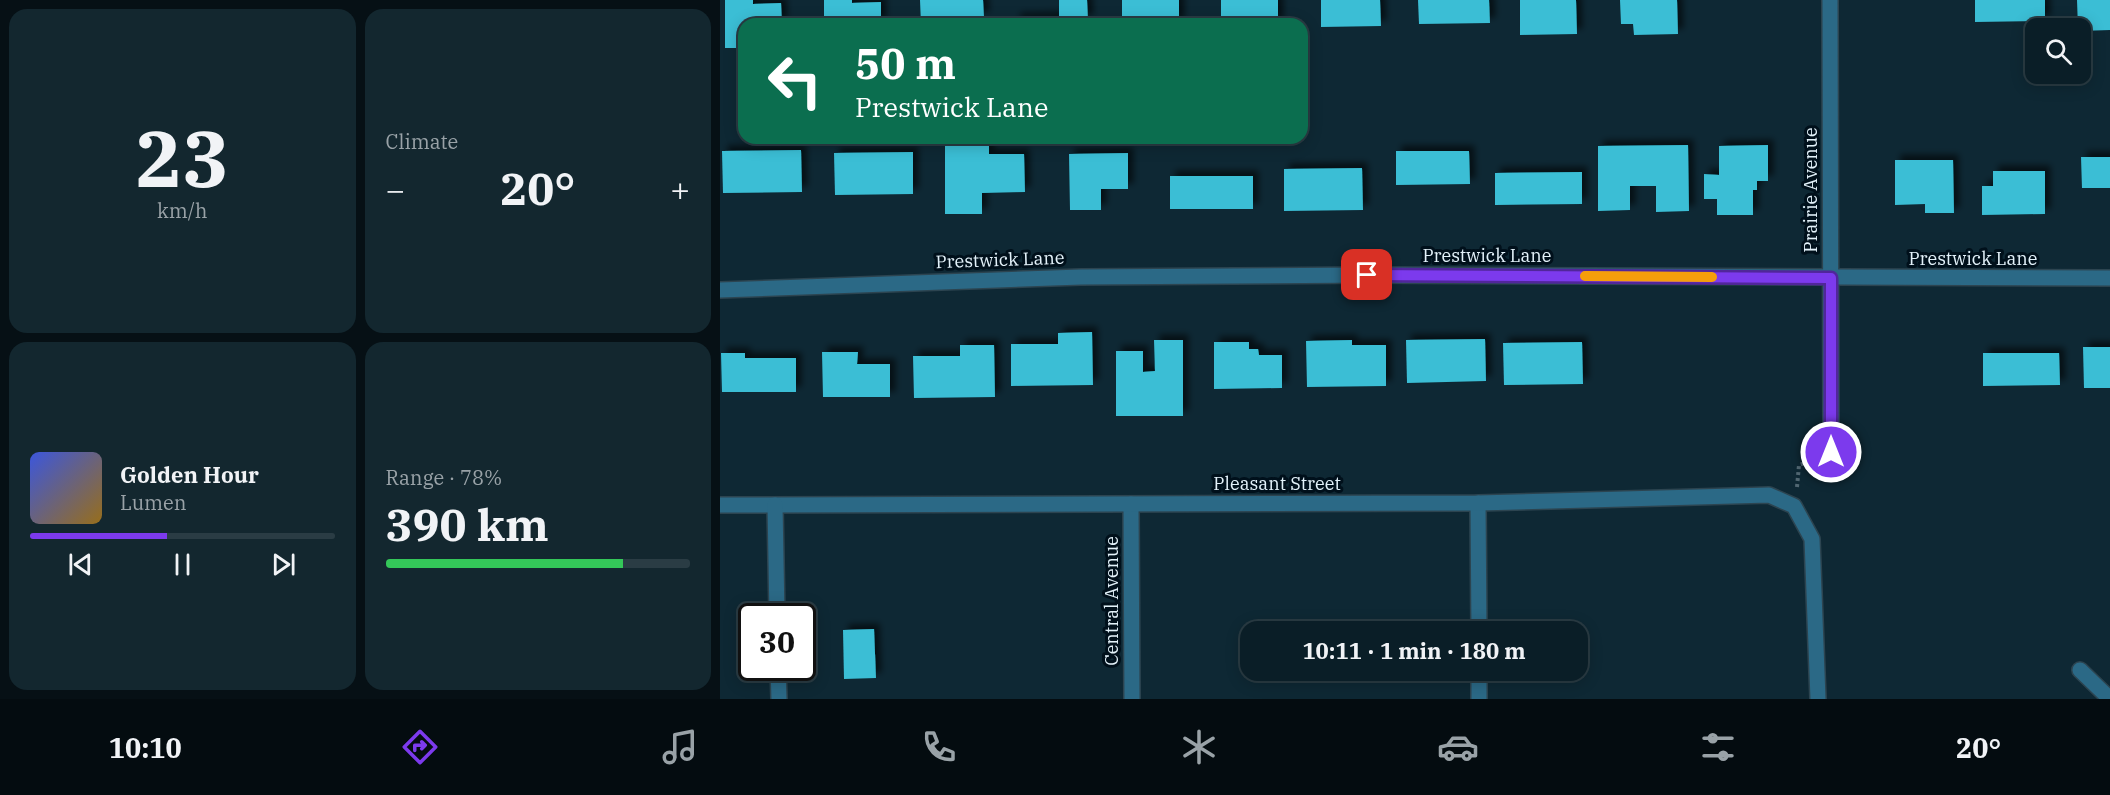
<!DOCTYPE html>
<meta charset="utf-8">
<style>
body{margin:0;font-family:"IBM Plex Serif",serif;background:#13272f;color:#f1f3f6;height:100vh;display:flex;flex-direction:column;font-size:22px;white-space:nowrap}
*{box-sizing:border-box;margin:0}
p{font-size:20px;color:#99a2a7}
.icon{flex:none;width:33px;height:33px;fill:none;stroke:currentColor;stroke-width:2;stroke-linecap:round;stroke-linejoin:round}
.map{position:relative;flex:1;overflow:hidden}
.side{display:flex;flex-direction:column;gap:9px;padding:9px;background:#061015;width:720px}
.side>*{flex:none}
.banner{position:absolute;left:18px;top:18px;width:570px;height:126px;border-radius:18px;box-shadow:0 3px 15px #0003,0 0 0 2px #2a3c44;background:#0b6e4f;color:#fff;overflow:hidden}
.tools{position:absolute;left:1305px;top:18px;display:grid;gap:12px}
.tools a{display:grid;place-items:center;width:66px;height:66px;border-radius:12px;background:#0a1e27;box-shadow:0 3px 15px #0003,0 0 0 2px #2a3c44;font-size:30px}
.speed{position:absolute;left:18px;top:603px;display:flex;gap:12px;font-size:30px;font-weight:700;text-align:center}
.speed>*{display:grid;place-content:center;width:78px;height:78px;border-radius:50%;background:#0a1e27;box-shadow:0 3px 15px #0003,0 0 0 2px #2a3c44;line-height:1}
.speed .limit{border:3px solid #111;border-radius:9px;background:#fff;color:#111}
.pin{position:absolute;display:grid;place-items:center;width:51px;height:51px;color:#fff;margin:-26px;border-radius:12px;box-shadow:0 3px 9px #0006}
.me{position:absolute;width:66px;margin:-33px;rotate:0deg;stroke-linejoin:round;filter:drop-shadow(0 0 4px #0008)}
.turn{display:flex;align-items:center;gap:21px;height:126px;padding:0 18px;font-size:27px}
.turn .icon{width:78px;height:78px;stroke-width:2.5}
.turn b{display:block;font-size:42px;line-height:51px}
.big{font-size:45px;font-weight:800;line-height:1.1}
.side .card{flex:1;display:flex;flex-direction:column;justify-content:center;gap:9px;min-width:0;padding:0 21px;border-radius:18px;background:#13272f}
.side .dial{align-items:center;gap:0}
.dial b{font-size:78px;line-height:1}
.song{display:flex;align-items:center;gap:18px}
.cover{width:72px;height:72px;border-radius:9px;background:linear-gradient(135deg,hsl(230 70% 55%),hsl(40 70% 35%))}
.played{height:6px;border-radius:3px;background:linear-gradient(90deg,#7c3aed 45%,#2a3c44 45%)}
.keys{display:flex;justify-content:space-around;direction:ltr}
.heat{display:flex;justify-content:space-between;align-items:center;font-size:33px;direction:ltr}
.charge{height:9px;border-radius:4px;background:linear-gradient(90deg,#34c759 78%,#2a3c44 0)}
.side .tiles{flex:1;display:grid;gap:9px;grid-template-columns:repeat(2,1fr)}
.trip{position:absolute;left:520px;top:621px;width:348px;height:60px;border-radius:18px;background:#0a1e27;box-shadow:0 3px 15px #0003,0 0 0 2px #2a3c44;font-weight:800;line-height:60px;text-align:center}
.tabs{display:flex;height:96px;justify-content:space-around;align-items:center;background:#040c10;color:#99a2a7}
.tabs .icon{width:42px;height:42px}
.tabs .active{color:#7c3aed}
.tabs b{font-size:27px;color:#f1f3f6}
main{display:flex;flex:1;min-height:0}
.map>svg:first-child{display:block}
</style>
<main>
<section class="side">
<div class="tiles">
<div class="card dial"><b>23</b><p>km/h</p></div>
<div class="card"><p>Climate</p>
<div class="heat"><a>−</a><b class="big">20°</b><a>+</a></div>
</div>
<div class="card">
<div class="song"><i class="cover"></i><div><b>Golden Hour</b><p>Lumen</p></div></div>
<div class="played"></div>
<div class="keys"><svg class="icon" aria-label="previous" viewBox="0 0 24 24"><path d="M18 5L8 12l10 7zM5 5v14"/></svg><svg class="icon" aria-label="pause" viewBox="0 0 24 24"><path d="M8 5v14M16 5v14"/></svg><svg class="icon" aria-label="next" viewBox="0 0 24 24"><path d="M6 5l10 7-10 7zM19 5v14"/></svg></div>
</div>
<div class="card"><p>Range · 78%</p><b class="big">390 km</b><div class="charge"></div></div>
</div>
</section>
<div class="map">
<svg width="1390" height="699" viewBox="0 0 1390 699">
<defs>
<filter id="shadow"><feDropShadow dx="5.5" dy="-5.5" stdDeviation="3" flood-color="#0009"/></filter>
</defs>
<rect width="100%" height="100%" fill="#0e2834"/>
<g fill="#3abed5" filter="url(#shadow)">
<polygon points="5,0 33,0 33,4 61,3 62,24 24,24 24,48 5,48"/>
<polygon points="104,0 132,0 132,3 161,2 161,24 104,24"/>
<polygon points="200,0 263,0 264,17 240,17 240,24 201,24"/>
<polygon points="339,0 367,0 368,20 360,20 360,24 295,24 295,18 339,17"/>
<rect x="402" y="0" width="57" height="24"/>
<rect x="501" y="0" width="57" height="24"/>
<polygon points="601,0 660,0 661,26 601,27"/>
<polygon points="698,0 769,0 770,23 699,24"/>
<polygon points="800,0 856,0 857,34 800,35"/>
<polygon points="900,0 957,0 958,34 914,35 913,24 901,24"/>
<polygon points="1255,0 1325,0 1325,21 1255,22"/>
<polygon points="1357,0 1390,0 1390,30 1360,31 1360,28 1358,28"/>
<polygon points="225,138 269,138 269,154 304,154 305,192 262,193 262,214 225,214"/>
<polygon points="968,145 969,211 936,212 936,186 910,186 910,210 878,211 878,146"/>
<polygon points="1048,145 1048,181 1037,181 1037,190 1033,190 1033,215 997,215 997,199 984,199 984,174 999,175 999,146"/>
<polygon points="81,150 82,192 3,193 2,151"/>
<polygon points="676,151 749,151 750,184 676,185"/>
<polygon points="193,152 193,194 115,195 114,153"/>
<polygon points="408,153 408,189 381,189 381,210 350,210 349,154"/>
<polygon points="1361,157 1390,157 1390,188 1362,188"/>
<polygon points="1175,160 1233,160 1234,213 1205,213 1205,204 1175,205"/>
<polygon points="642,168 643,210 564,211 564,169"/>
<polygon points="1273,171 1325,171 1325,214 1262,215 1262,186 1273,186"/>
<polygon points="862,172 862,204 775,205 775,173"/>
<rect x="450" y="176" width="83" height="33"/>
<polygon points="372,332 373,385 291,386 291,344 338,344 338,333"/>
<polygon points="765,339 766,381 687,383 686,340"/>
<polygon points="434,340 463,340 463,416 396,416 396,351 423,351 423,372 435,371"/>
<polygon points="632,340 632,345 666,345 666,386 587,387 586,341"/>
<polygon points="494,342 529,342 529,349 538,349 539,355 562,355 562,388 494,389"/>
<polygon points="862,342 863,384 784,385 783,343"/>
<polygon points="240,345 274,345 275,397 194,398 193,356 240,356"/>
<polygon points="1363,347 1390,347 1390,388 1364,388"/>
<polygon points="102,352 138,352 137,364 170,364 170,397 103,397"/>
<polygon points="1,353 25,353 25,358 76,358 76,392 2,392"/>
<polygon points="1263,353 1339,353 1340,385 1263,386"/>
<polygon points="154,629 156,678 124,679 123,630"/>
</g>
<g fill="none" stroke-linecap="round" stroke-linejoin="round">
<defs>
<g id="minor">
<polyline points="1110,0 1111,452"/>
<polyline points="0,290 361,277 647,275 1390,278"/>
<polyline points="758,503 759,632"/>
<polyline points="411,504 412,699"/>
<polyline points="0,505 758,503 1049,495 1074,506 1092,539 1098,699"/>
<polyline points="55,505 57,616"/>
<polyline points="58,668 59,699"/>
<polyline points="759,670 759,699"/>
<polyline points="1360,670 1390,699"/>
</g>
</defs>
<use href="#minor" stroke="#2c4450" stroke-width="18"/>
<polyline stroke="#516772" stroke-width="4" stroke-dasharray="3 3" stroke-linecap="butt" points="1077,487 1079,465 1094,460"/>
<use href="#minor" stroke="#2b6986" stroke-width="15"/>
</g>
<g fill="none" stroke-linecap="round" stroke-linejoin="round">
<defs>
<polyline id="route" points="647,275 1111,278 1111,452"/>
</defs>
<use href="#route" stroke="#51269a" stroke-width="15"/>
<use href="#route" stroke="#7c3aed" stroke-width="10"/>
<polyline stroke="#f59e0b" stroke-width="10" points="865,276 992,277"/>
</g>
<g text-anchor="middle" stroke-width="6" stroke-linejoin="round" paint-order="stroke">
<g font-size="18" fill="#e3f2fa" stroke="#00101b">
<text transform="translate(1091 190) rotate(-90)" y="6">Prairie Avenue</text>
<text x="767" y="262">Prestwick Lane</text>
<text x="1253" y="265">Prestwick Lane</text>
<text transform="translate(280 260) rotate(-2)" y="6">Prestwick Lane</text>
<text x="557" y="490">Pleasant Street</text>
<text transform="translate(392 601) rotate(-90)" y="6">Central Avenue</text>
</g>
</g>
</svg>
<div class="tools">
<a><svg class="icon" aria-label="search" viewBox="0 0 24 24"><circle cx="10" cy="10" r="6"/><path d="M15 15l6 6"/></svg></a>
</div>
<div class="speed"><div class="limit">30</div></div>
<div class="pin" style="left:647px;top:275px;background:#d93025"><svg class="icon" aria-label="arrive" viewBox="0 0 24 24"><path d="M6 21V4h12l-3 4 3 4H6"/></svg></div>
<svg class="me" style="left:1111px;top:452px" viewBox="-20 -20 40 40"><circle r="17" fill="#7c3aed" stroke="#fff" stroke-width="3"/><path d="M0-11L8 9 0 5-8 9z" fill="#fff"/></svg>
<div class="trip">10:11 · 1 min · 180 m</div>
<div class="banner">
<div class="turn"><svg class="icon" aria-label="left" viewBox="0 0 24 24"><path d="M17 20v-9H6M10 6l-5 5 5 5"/></svg><div><b>50 m</b>Prestwick Lane</div></div>
</div>
</div>
</main>
<nav class="tabs">
<b>10:10</b>
<svg class="icon active" aria-label="directions" viewBox="0 0 24 24"><path d="M12 3l9 9-9 9-9-9zM9 14v-3h6M13 9l2 2-2 2"/></svg>
<svg class="icon" aria-label="music" viewBox="0 0 24 24"><path d="M9 18V5l10-2v13"/><circle cx="6" cy="18" r="3"/><circle cx="16" cy="16" r="3"/></svg>
<svg class="icon" aria-label="phone" viewBox="0 0 24 24"><path d="M5 4h4l2 5-3 2q2 4 5 5l2-3 5 2v4C11 20 4 13 5 4z"/></svg>
<svg class="icon" aria-label="climate" viewBox="0 0 24 24"><path d="M12 3v18M4 7l16 10M4 17L20 7"/></svg>
<svg class="icon" aria-label="car" viewBox="0 0 24 24"><path d="M5 17H2v-5l4-1 3-4h7l3 4 3 1v5h-3M9 17h6M6 11h13"/><circle cx="7" cy="17" r="2"/><circle cx="17" cy="17" r="2"/></svg>
<svg class="icon" aria-label="filters" viewBox="0 0 24 24"><path d="M4 7h16M4 17h16"/><circle cx="9" cy="7" r="2"/><circle cx="15" cy="17" r="2"/></svg>
<b>20°</b>
</nav>
